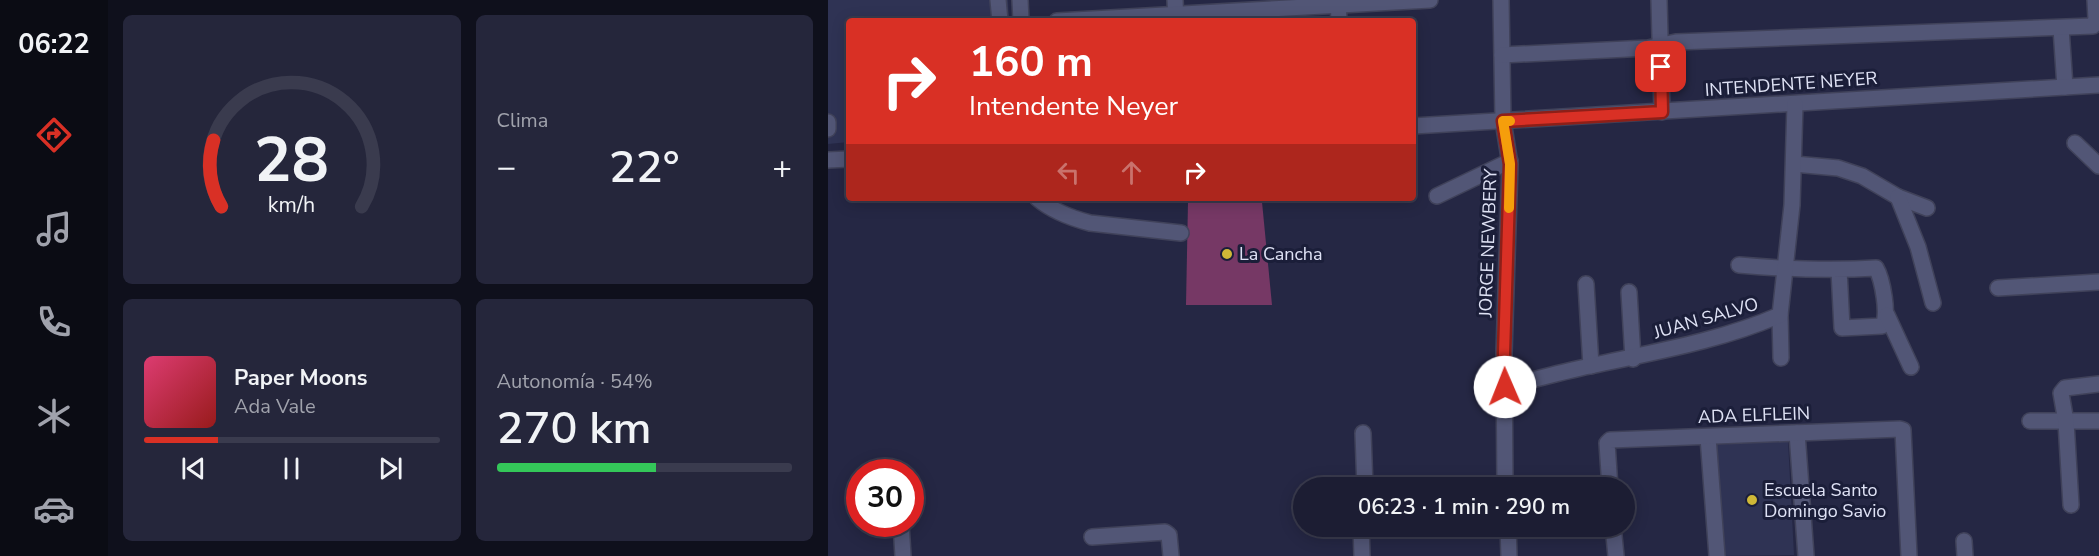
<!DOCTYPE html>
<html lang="es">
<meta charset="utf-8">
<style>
body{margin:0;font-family:"Nunito Sans",sans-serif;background:#25263b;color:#f1f3f6;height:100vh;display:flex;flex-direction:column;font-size:22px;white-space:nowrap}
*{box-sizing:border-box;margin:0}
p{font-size:20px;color:#a0a2ac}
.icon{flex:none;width:33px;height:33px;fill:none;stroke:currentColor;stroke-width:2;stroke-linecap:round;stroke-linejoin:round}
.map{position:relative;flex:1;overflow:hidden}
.sheet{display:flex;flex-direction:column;gap:15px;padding:15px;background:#0f101c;width:720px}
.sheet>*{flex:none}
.top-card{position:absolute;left:18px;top:18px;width:570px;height:183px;border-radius:6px;box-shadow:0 3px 15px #0003,0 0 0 2px #3a3b4e;background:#d93025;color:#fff;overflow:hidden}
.speed{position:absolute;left:18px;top:459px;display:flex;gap:12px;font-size:30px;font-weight:700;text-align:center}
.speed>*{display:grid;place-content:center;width:78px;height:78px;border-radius:50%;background:#1c1d33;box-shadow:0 3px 15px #0003,0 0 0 2px #3a3b4e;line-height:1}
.speed .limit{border:9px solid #d22;background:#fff;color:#111}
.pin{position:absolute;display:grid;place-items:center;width:51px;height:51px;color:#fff;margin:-26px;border-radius:12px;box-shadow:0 3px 9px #0006}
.me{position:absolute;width:66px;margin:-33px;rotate:359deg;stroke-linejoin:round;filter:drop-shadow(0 0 4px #0008)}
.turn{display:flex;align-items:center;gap:21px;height:126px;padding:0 24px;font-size:27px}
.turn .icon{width:78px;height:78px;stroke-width:2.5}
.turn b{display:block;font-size:42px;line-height:51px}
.lanes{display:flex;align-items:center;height:57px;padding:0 24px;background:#0003;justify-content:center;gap:30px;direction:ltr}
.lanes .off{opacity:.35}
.big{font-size:45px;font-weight:600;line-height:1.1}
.sheet .widget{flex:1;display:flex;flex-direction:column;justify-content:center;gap:9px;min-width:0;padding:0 21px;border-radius:9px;background:#25263b}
.sheet .dial{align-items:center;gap:0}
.dial svg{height:156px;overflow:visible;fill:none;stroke:#3a3b4e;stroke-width:7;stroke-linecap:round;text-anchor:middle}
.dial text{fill:#f1f3f6;stroke:none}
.song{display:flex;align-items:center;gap:18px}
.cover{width:72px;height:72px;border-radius:9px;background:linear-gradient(135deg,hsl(340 70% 55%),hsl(0 70% 35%))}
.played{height:6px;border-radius:3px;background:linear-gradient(90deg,#d93025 25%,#3a3b4e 25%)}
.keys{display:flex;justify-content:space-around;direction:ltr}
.heat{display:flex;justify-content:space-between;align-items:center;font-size:33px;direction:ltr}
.charge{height:9px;border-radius:4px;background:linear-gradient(90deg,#34c759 54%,#3a3b4e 0)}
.sheet .tiles{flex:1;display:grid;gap:15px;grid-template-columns:repeat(2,1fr)}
.trip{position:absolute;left:465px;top:477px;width:342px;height:60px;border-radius:30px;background:#1c1d33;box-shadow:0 3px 15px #0003,0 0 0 2px #3a3b4e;font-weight:600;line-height:60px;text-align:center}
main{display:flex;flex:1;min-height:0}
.tab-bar{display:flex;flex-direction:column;width:108px;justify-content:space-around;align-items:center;background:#0b0c14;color:#a0a2ac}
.tab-bar .icon{width:42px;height:42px}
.tab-bar .on{color:#d93025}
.tab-bar b{font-size:27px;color:#f1f3f6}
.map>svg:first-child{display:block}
</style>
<main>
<nav class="tab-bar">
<b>06:22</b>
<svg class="icon on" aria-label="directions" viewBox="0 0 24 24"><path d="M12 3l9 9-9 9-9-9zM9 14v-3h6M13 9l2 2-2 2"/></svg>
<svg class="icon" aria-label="music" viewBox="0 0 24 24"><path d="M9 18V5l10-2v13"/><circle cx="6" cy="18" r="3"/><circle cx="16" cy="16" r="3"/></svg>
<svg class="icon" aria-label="phone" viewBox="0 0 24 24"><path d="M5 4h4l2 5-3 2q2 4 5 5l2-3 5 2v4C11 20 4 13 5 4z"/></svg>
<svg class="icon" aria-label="climate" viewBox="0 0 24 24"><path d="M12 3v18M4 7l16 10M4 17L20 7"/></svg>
<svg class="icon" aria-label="car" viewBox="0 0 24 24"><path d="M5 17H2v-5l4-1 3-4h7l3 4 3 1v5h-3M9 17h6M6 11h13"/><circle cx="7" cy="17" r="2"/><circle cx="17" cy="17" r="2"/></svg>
</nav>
<section class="sheet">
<div class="tiles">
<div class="widget dial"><svg viewBox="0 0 100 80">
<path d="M14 69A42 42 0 1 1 86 69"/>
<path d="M14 69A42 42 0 0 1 10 35" stroke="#d93025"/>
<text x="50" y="56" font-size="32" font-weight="700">28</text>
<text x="50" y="72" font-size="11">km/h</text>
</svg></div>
<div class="widget"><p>Clima</p>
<div class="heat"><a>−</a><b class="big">22°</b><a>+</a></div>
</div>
<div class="widget">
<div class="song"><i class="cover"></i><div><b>Paper Moons</b><p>Ada Vale</p></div></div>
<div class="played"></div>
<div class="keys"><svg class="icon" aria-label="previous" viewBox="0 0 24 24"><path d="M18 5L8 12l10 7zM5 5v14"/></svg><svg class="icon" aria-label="pause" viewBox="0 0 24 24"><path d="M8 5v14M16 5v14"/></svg><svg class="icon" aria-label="next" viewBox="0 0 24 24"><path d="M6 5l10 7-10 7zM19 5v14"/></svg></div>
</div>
<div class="widget"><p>Autonomía · 54%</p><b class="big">270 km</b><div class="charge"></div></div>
</div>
</section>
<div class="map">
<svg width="1271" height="556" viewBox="0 0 1271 556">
<rect width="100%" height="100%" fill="#252744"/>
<g fill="#2f3354">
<polygon points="0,0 180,0 181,21 21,21 21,142 0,144"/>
<polygon points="960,441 966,555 889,556 883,445"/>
</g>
<polygon fill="#763865" points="360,202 434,202 444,305 358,305"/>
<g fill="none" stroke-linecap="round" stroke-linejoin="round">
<defs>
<g id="minor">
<polyline points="170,0 172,21"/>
<polyline points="192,0 193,21"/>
<polyline points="347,0 348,21"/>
<polyline points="510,0 511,21"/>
<polyline points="673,0 675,121 682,164 676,353 677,488"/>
<polyline points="831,0 834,112"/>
<polyline points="229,21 602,0"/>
<polyline points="1233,28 1237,87"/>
<polyline points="674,55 820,48 848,42 1265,26 1268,19 1267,0"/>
<polyline points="0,122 0,129"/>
<polyline points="585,126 1271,85"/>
<polyline points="1247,143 1271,166"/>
<polyline points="0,160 21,159"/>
<polyline points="966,164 1010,168 1034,176 1070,197 1099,208"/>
<polyline points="609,196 682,161"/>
<polyline points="1070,197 1090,247 1105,303"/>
<path d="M209 198C224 211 243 218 262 223L353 233"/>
<path d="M911 265C957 269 1002 271 1048 268 1054 278 1062 317 1054 326L1014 328 1011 270"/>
<polyline points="758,284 763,366"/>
<polyline points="1170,288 1271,282"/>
<polyline points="801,292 805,359"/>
<polyline points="952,315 953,358"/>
<polyline points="1059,315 1083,367"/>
<path d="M677 387C705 380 733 372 762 366 826 352 892 341 952 315L964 205 967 104"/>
<polyline points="1202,421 1271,421"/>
<polyline points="535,433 537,488"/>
<polyline points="969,433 978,556"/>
<polyline points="880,437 889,556"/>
<polyline points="782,488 779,443 782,440 1072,429 1075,430 1081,556"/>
<polyline points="1243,505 1238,422 1233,393 1237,388 1271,384"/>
<polyline points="73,524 75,556"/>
<polyline points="533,526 534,556"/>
<polyline points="680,526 681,556"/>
<polyline points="785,526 788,556"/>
<polyline points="264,537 337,532 341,535 343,556"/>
<polyline points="1136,541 1137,556"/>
</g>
</defs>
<use href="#minor" stroke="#40425a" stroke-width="18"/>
<use href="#minor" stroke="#525676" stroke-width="15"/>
</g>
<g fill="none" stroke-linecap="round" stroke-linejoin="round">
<defs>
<polyline id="route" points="677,387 676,353 682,164 675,121 834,112 833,67"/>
</defs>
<use href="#route" stroke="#8d1f18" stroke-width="15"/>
<use href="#route" stroke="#d93025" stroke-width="10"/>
<polyline stroke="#f59e0b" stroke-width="10" points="681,208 682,164 675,121 682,121"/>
</g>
<g fill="#cfb837" stroke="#1b1e39" stroke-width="2">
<circle cx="399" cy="254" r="6"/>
<circle cx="924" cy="500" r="6"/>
</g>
<g text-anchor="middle" stroke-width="6" stroke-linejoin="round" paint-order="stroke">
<g font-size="18" fill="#dfe2f5" stroke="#1b1e39">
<text transform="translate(963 84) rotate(-4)" y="6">INTENDENTE NEYER</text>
<text transform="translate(660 243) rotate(-88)" y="6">JORGE NEWBERY</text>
<text transform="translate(878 318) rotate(-16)" y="6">JUAN SALVO</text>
<text transform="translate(926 415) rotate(-2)" y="6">ADA ELFLEIN</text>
</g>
<g font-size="18" fill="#dfe2f5" stroke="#1b1e39" text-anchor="start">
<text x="411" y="260">La Cancha</text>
<text x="936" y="496">Escuela Santo<tspan x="936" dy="21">Domingo Savio</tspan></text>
</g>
</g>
</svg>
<div class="speed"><div class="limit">30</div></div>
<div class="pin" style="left:833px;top:67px;background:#d93025"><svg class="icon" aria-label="arrive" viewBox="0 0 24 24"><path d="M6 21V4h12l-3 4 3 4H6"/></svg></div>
<svg class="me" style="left:677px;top:387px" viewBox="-20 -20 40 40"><circle r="19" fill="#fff"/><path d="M0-13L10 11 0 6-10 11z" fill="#d93025"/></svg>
<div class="trip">06:23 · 1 min · 290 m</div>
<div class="top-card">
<div class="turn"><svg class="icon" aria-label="right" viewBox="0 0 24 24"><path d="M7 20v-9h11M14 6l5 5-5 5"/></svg><div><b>160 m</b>Intendente Neyer</div></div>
<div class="lanes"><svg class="icon off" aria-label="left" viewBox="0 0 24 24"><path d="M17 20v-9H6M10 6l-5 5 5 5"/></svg><svg class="icon off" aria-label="ahead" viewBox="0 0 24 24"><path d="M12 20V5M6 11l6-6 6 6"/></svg><svg class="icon" aria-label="right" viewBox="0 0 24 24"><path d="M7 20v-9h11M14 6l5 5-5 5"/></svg></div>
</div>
</div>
</main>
